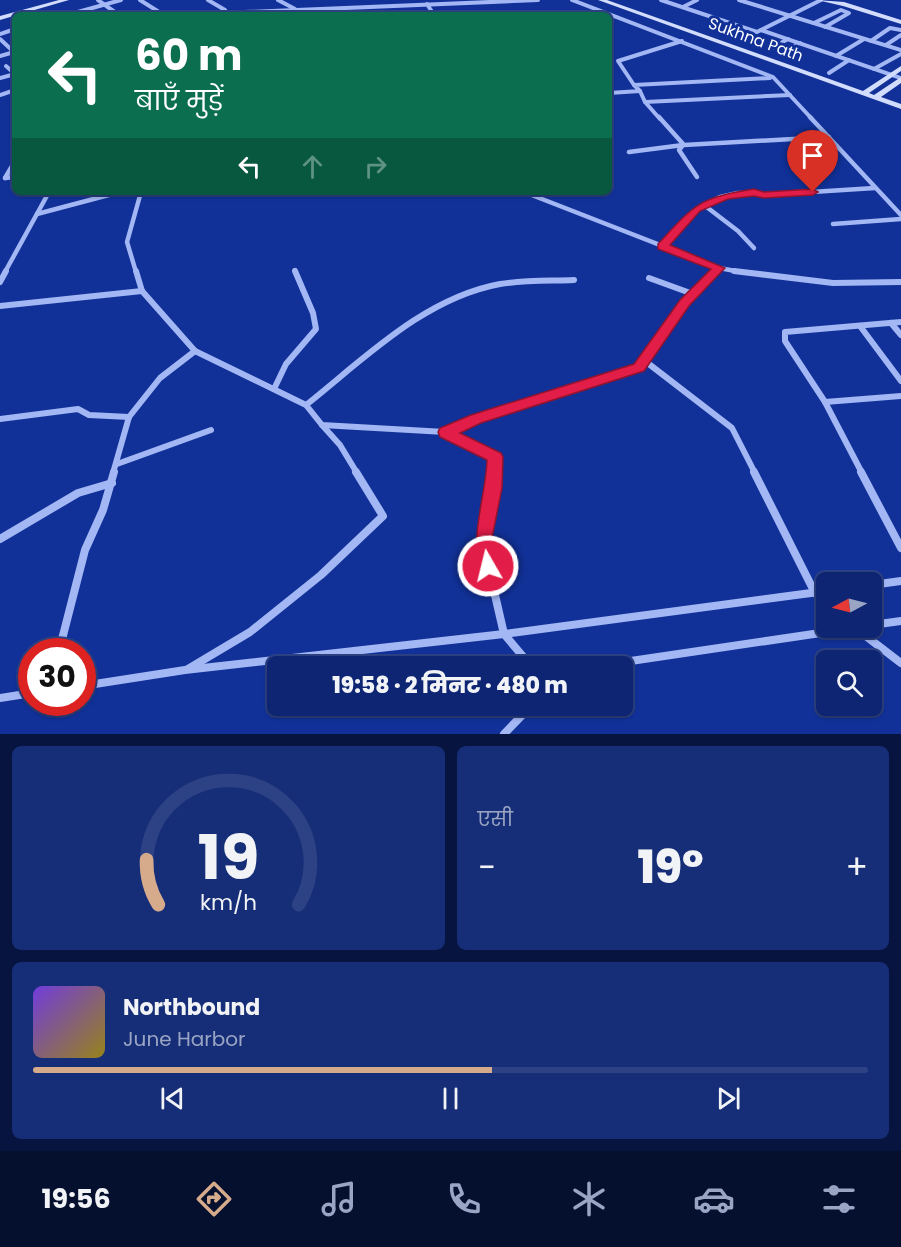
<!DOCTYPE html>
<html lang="hi">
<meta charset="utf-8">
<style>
body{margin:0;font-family:Poppins,"Noto Sans Devanagari",sans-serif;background:#162d77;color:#f1f3f6;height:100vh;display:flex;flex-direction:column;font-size:22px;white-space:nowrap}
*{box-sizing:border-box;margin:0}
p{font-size:20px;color:#9aa5c4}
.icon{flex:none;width:33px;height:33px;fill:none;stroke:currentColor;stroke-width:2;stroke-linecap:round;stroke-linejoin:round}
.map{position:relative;height:734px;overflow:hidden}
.panel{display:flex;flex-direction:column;gap:12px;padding:12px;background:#07143f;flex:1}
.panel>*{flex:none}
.banner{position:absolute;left:12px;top:12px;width:600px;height:183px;border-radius:9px;box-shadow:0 2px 4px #0004,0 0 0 2px #2d4284;background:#0b6e4f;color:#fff;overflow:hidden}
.needle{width:39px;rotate:263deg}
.fabs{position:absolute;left:816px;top:572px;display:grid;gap:12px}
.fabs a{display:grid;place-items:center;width:66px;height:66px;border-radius:9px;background:#0d2572;box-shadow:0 2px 4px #0004,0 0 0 2px #2d4284;font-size:30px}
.speed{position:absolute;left:18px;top:638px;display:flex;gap:12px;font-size:30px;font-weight:700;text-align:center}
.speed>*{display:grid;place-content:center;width:78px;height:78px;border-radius:50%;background:#0d2572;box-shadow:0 2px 4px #0004,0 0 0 2px #2d4284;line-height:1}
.speed .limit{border:9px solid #d22;background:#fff;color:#111}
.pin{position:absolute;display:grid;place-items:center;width:51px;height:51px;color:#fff;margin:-62px -26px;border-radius:50% 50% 50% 0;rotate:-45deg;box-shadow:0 0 6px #0007}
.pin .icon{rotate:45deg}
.me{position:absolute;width:66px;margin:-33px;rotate:352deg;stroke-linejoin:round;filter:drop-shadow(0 0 4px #0008)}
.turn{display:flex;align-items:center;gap:21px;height:126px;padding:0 24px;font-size:27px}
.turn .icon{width:78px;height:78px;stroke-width:2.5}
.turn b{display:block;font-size:42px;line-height:51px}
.lanes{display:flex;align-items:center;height:57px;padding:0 24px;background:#0003;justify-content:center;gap:30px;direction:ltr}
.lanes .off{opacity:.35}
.big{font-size:45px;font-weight:800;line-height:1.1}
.panel .widget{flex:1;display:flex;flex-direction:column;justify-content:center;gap:9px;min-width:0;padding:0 21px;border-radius:9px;background:#162d77}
.panel .dial{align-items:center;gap:0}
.dial svg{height:156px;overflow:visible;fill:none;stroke:#2d4284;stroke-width:7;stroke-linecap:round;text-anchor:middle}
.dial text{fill:#f1f3f6;stroke:none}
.song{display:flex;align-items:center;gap:18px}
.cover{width:72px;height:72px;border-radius:9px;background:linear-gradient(135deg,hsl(260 70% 55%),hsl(50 70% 35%))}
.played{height:6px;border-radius:3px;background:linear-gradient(90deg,#d6ab8b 55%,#2d4284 55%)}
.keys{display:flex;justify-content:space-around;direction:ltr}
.heat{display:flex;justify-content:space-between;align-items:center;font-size:33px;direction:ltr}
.panel .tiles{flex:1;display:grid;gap:12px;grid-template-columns:1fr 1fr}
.widget:last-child{grid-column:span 2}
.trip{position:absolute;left:267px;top:656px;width:366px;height:60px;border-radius:9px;background:#0d2572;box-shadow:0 2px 4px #0004,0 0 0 2px #2d4284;font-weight:800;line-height:60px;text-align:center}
.dock{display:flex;height:96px;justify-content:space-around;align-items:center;background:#050f2e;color:#9aa5c4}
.dock .icon{width:42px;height:42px}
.dock .on{color:#d6ab8b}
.dock b{font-size:27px;color:#f1f3f6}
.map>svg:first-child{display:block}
</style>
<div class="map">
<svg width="901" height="734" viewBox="0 0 901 734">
<rect width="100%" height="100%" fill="#113198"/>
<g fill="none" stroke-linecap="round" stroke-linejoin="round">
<g stroke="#a2b7f4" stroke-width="4">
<polyline points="98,0 119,15"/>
<polyline points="140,0 159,12"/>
<polyline points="208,0 225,10"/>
<polyline points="278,0 295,9 295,15"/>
<polyline points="572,0 773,77 812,119"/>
<polyline points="661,0 757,32 821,0"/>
<polyline points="739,0 901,50"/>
<polyline points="427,4 434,15"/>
<polyline points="683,7 697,0"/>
<polyline points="118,14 176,12"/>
<polyline points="67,15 121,0"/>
<polyline points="174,15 538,0"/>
<polyline points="814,23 841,10 849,13 825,27"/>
<polyline points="761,30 901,78"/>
<polyline points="0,34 15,29"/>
<polyline points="0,39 15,53"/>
<polyline points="871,41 890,28 901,30"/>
<polyline points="886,45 901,35"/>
<polyline points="770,49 788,39"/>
<polyline points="782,52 800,43"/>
<polyline points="0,56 14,52"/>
<polyline points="836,56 864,39"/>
<polyline points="6,66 15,74"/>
<polyline points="874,69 901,54"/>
<polyline points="829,73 849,60"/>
<polyline points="0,78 15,74"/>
<polyline points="634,85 618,61 682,41"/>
<polyline points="640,91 645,102 790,95"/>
<polyline points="609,93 640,91 634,85 770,78"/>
<polyline points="0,95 15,90"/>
<polyline points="645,102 660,119"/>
</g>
<g stroke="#a2b7f4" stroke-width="4.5">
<polyline points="659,117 684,145 829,137"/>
<polyline points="810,117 901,215"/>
<polyline points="683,145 679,150 697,177"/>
<polyline points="629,152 683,145"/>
<polyline points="5,178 15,161"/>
<polyline points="5,178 15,177"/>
<polyline points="524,192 719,268 741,272"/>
<polyline points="704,205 738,231 754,248"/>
<polyline points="37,214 120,192"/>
<polyline points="833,224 901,219"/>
<polyline points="662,246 692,212 720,197 738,193 764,195 875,188"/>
<polyline points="295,270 295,272"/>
<polyline points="5,272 49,192"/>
<polyline points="136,272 127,242 141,192"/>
<polyline points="714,272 719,268"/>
</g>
<g stroke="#a2b7f4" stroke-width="6">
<polyline points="136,271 142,291 195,351 306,405 322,425 445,432 495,457 494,473"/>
<polyline points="734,271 833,283 901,282"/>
<polyline points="649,278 693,294"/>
<polyline points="0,282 6,271"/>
<polyline points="0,306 142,291"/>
<polyline points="891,323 901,335"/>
<polyline points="860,326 901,381"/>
<polyline points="645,361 732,428 755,473"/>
<polyline points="274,389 286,364 316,329 313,313 295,271"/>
<polyline points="825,402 901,396"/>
<path d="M306 405C364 359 424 298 500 284 524 280 550 281 574 280"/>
<polyline points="0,419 78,409 89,415 129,417"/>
<polyline points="322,425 340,445 357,473"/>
<polyline points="445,432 476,419 639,367 684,302 716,271"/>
<polyline points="117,464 211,430"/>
<polyline points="113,473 129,417 160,378 195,351"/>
<polyline points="862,473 825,402 785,341 785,332 901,322"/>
</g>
<g stroke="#a2b7f4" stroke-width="8">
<polyline points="495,472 483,543 504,634 826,591"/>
<polyline points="754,472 815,593 826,603"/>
<polyline points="861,472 901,548"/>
<polyline points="0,539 78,493 112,483"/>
<polyline points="872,585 901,581"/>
<polyline points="872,625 901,621"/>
<polyline points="854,627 901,663"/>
<polyline points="59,651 85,550 103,510 114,472"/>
<polyline points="597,666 861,627"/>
<polyline points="188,669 250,632 321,575 383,516 356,472"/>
<polyline points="82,686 185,670 504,634 531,666"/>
<polyline points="0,698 32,693"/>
<polyline points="504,734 532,705"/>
</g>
<g fill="#d2dcfd" fill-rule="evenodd">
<polygon points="59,0 69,0 0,20 0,16"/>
<polygon points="598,0 607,0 863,91 901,66 901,71 869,93 874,95 901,77 901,83 881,97 901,104 901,109"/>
<polygon points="817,0 844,2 901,20 901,24 843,6"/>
</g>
</g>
<path fill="#e11d48" stroke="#92132f" stroke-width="1.5" d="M754 189 764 192 813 189 818 192 813 195 764 198 754 196 728 199 700 211 670 245 725 268 689 306 644 371 481 423 460 433 501 453 503 457 502 488 491 543 497 566 494 572 488 574 482 572C468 540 486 496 487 460L440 437 438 432 440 428 471 415 634 364 680 300 711 269 658 249V244C694 205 699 197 754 189Z"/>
<g text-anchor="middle" stroke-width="6" stroke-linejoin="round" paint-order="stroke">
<g font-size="16" fill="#fff" stroke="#113198">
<text transform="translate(756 39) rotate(20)" y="6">Sukhna Path</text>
</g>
</g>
</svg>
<div class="fabs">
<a><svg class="needle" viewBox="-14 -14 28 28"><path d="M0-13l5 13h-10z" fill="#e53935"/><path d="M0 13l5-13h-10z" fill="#9aa5c4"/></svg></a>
<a><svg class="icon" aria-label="search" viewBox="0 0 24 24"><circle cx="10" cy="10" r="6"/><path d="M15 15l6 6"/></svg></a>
</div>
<div class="speed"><div class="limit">30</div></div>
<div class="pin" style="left:813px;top:192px;background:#d93025"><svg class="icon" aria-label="arrive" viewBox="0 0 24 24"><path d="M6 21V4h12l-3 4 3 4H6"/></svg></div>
<svg class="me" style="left:488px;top:566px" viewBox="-20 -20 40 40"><circle r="17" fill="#e11d48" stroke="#fff" stroke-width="3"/><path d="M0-11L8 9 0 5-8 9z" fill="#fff"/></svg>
<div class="trip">19:58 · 2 मिनट · 480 m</div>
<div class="banner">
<div class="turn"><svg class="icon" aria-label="left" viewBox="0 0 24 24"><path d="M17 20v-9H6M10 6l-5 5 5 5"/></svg><div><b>60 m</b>बाएँ मुड़ें</div></div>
<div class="lanes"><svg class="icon" aria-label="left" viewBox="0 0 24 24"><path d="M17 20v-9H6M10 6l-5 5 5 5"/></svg><svg class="icon off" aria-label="ahead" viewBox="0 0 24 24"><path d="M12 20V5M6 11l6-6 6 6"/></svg><svg class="icon off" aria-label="right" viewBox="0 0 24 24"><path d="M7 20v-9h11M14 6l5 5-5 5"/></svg></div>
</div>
</div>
<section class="panel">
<div class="tiles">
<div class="widget dial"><svg viewBox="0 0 100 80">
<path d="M14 69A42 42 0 1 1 86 69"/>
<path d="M14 69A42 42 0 0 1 8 46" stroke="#d6ab8b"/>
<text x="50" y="56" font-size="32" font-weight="700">19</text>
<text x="50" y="72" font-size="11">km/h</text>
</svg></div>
<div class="widget"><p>एसी</p>
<div class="heat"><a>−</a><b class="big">19°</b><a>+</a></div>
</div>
<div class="widget">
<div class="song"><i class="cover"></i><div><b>Northbound</b><p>June Harbor</p></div></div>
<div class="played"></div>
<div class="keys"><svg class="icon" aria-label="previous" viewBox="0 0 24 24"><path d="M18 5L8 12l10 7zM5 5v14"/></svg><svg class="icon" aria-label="pause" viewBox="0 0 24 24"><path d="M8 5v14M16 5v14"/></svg><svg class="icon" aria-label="next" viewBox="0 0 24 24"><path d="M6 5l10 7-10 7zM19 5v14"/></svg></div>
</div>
</div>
</section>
<nav class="dock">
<b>19:56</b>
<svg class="icon on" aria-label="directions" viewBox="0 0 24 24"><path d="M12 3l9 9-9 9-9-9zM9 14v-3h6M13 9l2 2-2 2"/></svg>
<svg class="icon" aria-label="music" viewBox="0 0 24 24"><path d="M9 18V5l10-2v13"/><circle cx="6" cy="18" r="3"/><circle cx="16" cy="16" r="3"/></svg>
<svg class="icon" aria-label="phone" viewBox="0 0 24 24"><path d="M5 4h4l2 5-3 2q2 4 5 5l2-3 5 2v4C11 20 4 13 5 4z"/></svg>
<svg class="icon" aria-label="climate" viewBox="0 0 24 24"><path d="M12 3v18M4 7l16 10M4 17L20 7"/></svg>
<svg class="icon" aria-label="car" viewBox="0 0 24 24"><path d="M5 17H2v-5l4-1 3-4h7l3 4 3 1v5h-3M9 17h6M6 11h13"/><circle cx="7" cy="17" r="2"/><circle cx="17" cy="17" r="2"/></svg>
<svg class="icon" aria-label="filters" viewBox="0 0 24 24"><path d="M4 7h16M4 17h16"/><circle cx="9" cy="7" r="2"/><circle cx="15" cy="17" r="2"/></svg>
</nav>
